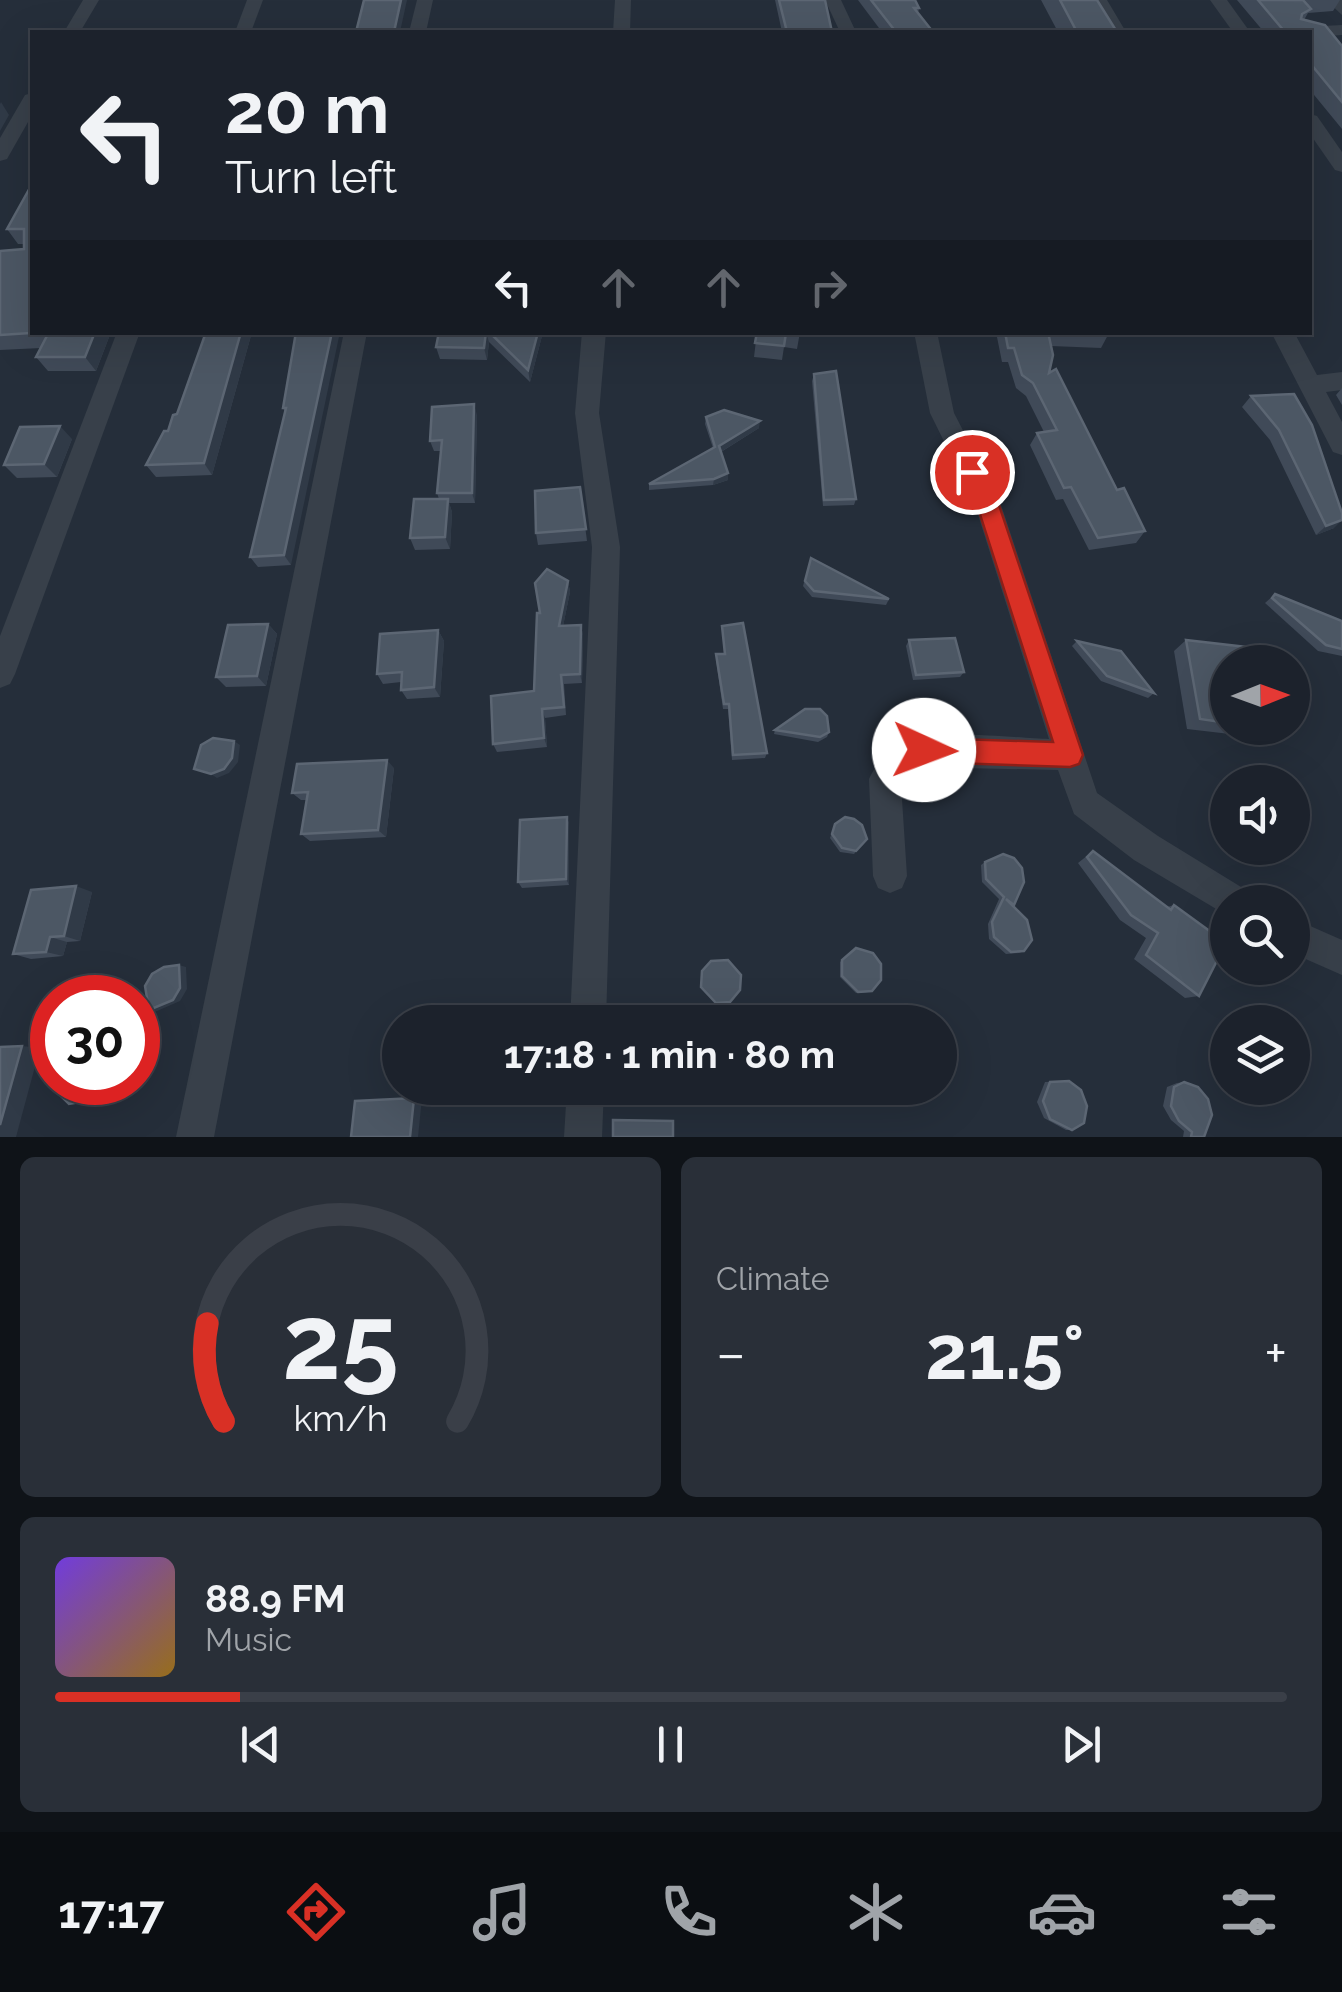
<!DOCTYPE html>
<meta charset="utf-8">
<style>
body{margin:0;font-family:Raleway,sans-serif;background:#292f38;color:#f1f3f6;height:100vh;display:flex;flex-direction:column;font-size:38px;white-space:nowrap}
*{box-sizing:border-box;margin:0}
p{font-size:32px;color:#a0a4a9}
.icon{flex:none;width:55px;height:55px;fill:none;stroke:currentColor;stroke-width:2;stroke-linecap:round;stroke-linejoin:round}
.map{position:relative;height:1137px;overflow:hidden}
.details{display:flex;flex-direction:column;gap:20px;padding:20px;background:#0f1318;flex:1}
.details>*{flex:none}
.banner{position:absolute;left:30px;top:30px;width:1282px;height:305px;border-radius:0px;box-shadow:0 10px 40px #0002,0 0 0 2px #3a3f48;background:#1c222c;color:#f1f3f6;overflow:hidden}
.needle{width:65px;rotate:89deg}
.fabs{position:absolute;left:1210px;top:645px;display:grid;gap:20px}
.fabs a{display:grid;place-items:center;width:100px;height:100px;border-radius:50%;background:#1c222c;box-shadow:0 10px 40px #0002,0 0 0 2px #3a3f48;font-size:50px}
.speed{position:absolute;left:30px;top:975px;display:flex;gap:20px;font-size:50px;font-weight:700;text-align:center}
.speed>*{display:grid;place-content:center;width:130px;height:130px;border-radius:50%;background:#1c222c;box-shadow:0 10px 40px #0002,0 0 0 2px #3a3f48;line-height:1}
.speed .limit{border:15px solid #d22;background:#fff;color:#111}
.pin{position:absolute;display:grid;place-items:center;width:85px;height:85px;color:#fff;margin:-42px;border:5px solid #fff;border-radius:50%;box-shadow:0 2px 10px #0007}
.me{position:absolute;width:110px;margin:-55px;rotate:92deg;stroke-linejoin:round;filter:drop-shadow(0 0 8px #0008)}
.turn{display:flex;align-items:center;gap:35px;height:210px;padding:0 30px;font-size:45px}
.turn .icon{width:130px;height:130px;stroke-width:2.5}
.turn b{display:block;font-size:70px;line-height:85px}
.lanes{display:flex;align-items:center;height:95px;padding:0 30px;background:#0003;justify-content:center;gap:50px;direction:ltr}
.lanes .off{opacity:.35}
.big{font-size:75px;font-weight:700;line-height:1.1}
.details .card{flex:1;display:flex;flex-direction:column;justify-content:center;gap:15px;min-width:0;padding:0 35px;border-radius:15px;background:#292f38}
.details .dial{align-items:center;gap:0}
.dial svg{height:260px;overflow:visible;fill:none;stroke:#3a3f48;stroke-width:7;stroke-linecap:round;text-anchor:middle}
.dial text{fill:#f1f3f6;stroke:none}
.song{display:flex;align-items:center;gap:30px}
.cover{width:120px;height:120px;border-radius:15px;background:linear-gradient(135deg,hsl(260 70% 55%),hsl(40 70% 35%))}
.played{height:10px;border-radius:5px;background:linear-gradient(90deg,#d93025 15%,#3a3f48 15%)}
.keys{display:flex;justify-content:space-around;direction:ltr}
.heat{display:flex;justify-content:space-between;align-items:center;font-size:55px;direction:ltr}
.details .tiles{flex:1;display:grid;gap:20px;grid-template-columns:1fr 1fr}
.card:last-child{grid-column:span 2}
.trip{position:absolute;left:382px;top:1005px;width:575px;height:100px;border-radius:50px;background:#1c222c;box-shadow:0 10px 40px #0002,0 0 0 2px #3a3f48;font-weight:700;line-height:100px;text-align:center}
.tab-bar{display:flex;height:160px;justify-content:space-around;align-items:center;background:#0b0e12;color:#a0a4a9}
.tab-bar .icon{width:70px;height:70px}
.tab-bar .active{color:#d93025}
.tab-bar b{font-size:45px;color:#f1f3f6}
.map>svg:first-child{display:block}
</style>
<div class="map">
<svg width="1342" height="1137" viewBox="0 0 1342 1137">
<rect width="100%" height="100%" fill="#252e3a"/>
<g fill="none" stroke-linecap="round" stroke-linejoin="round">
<g fill="#38404a" fill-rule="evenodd">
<polygon points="83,0 99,0 80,32 64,32"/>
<polygon points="247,0 263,0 251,32 235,32"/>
<polygon points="417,0 433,0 426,32 409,32"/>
<polygon points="615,0 631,0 630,32 613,32"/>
<polygon points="825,0 841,0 856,32 840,32"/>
<polygon points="1091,0 1107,0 1126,32 1110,32"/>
<polygon points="1210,0 1227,0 1250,32 1233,32"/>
<polygon points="1326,0 1342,0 1342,15"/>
<polygon points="1342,25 1342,35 1310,37 1310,32 1295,32 1304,27"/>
<polygon points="32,93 32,115 7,159 0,161 0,138 25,95"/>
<polygon points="1310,114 1317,116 1342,152 1342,172 1335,170 1310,134"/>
<polygon points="117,332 140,332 15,674 10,684 0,688 0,636"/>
<polygon points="344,332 367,332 214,1137 176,1137"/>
<polygon points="582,332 606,332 599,413 620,547 606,1022 570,1022 592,547 575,413"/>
<path d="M914 332H937L954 413 1000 502 1097 793 1158 836 1246 890 1251 902H1228V916L1134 860 1074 814 1058 770 917 767 901 784 907 876 902 888 890 893 878 888 873 876 869 779C875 766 887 750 899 743 924 727 1016 738 1049 739L974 502 930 413Z"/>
<polygon points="1271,332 1294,332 1317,375 1342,372 1342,390 1326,392 1342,422 1342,455 1333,452"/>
<polygon points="1292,918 1342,940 1342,975 1292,953"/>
<polygon points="567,1088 604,1088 602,1137 564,1137"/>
</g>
</g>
<g fill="#404a58">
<polygon points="775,0 825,0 832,32 782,32"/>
<polygon points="858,0 915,0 919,8 918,14 933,32 882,32"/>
<polygon points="1041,0 1097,0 1117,32 1058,32"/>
<polygon points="1237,0 1340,0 1333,11 1308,13 1304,20 1342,46 1342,129 1310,90 1310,32 1264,32"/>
<polygon points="32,184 32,332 111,332 96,371 48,371 36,357 41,348 0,350 0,251 24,249 24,244 18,244 7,229"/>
<polygon points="206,332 252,332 212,475 156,477 146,465 177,414"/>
<polygon points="296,332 291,565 258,567 250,557 285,412 283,408"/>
<polygon points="439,332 543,332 530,382 489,342 487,360 440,359 436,347"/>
<polygon points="757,332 800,332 797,349 784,347 782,360 754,357"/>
<polygon points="996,332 1105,332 1108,335 1101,348 1051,346 1049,373 1117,490 1145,531 1136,543 1089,550 1063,499 1056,500 1030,445 1037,433 1044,432 1026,396 1016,388 1008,362 1002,362"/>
<polygon points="814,374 856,499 854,505 823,506 812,381"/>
<polygon points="1342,388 1342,405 1336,395"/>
<polygon points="1294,394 1334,528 1316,535 1270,440 1242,407 1251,396"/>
<polygon points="477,415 475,503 449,503 452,512 450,549 415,550 410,538 439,499 437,493 441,451 434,451 430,441"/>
<polygon points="706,417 759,428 721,452 728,480 713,485 649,490 649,484 713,448 705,424"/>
<polygon points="72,439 57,477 17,478 4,465"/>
<polygon points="580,487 587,541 538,545 536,533"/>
<polygon points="811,558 889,599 886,605 812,597 803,586"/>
<polygon points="568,581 570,592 563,626 581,625 583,636 582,683 564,684 566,715 545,718 547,747 497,752 493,744 534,691 540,613"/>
<polygon points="1275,594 1342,621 1342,656 1318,651 1265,603"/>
<polygon points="268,624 277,634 266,686 226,687 216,677"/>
<polygon points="722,626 767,753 765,758 732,760 728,709 723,709 716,660 716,654 724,654"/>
<polygon points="438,630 444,641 440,697 407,699 401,690 401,682 383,684 377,674"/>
<polygon points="909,640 964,672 960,677 913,680 906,646"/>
<polygon points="1186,640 1228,662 1228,728 1261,728 1247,736 1187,729 1174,651"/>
<polygon points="1077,641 1154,693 1148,698 1101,681 1072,646"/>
<polygon points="775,730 829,732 827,737 818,742 774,734"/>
<polygon points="394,768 386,837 310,841 301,834 307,800 301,800 292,793"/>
<polygon points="1228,807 1228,847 1215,838 1212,821"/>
<polygon points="567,817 569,824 569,885 522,888 518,882"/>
<polygon points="835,824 867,839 854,854 840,852 830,838"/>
<polygon points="1228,848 1259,848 1259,849 1251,852 1233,851"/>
<polygon points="1093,851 1167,907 1174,905 1199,996 1185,998 1134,959 1146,938 1120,920 1078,863"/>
<polygon points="985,862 1013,906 1024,951 1019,953 1006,954 989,939 988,924 999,899 982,882 981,865"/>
<polygon points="92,892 80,941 67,942 63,956 31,959 13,954"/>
<polygon points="856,948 872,991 869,992 856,993 840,977 840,962"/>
<polygon points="1069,1081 1072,1130 1066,1130 1044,1118 1037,1102 1045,1082"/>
<polygon points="1184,1082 1204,1137 1183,1137 1184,1131 1171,1120 1163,1106 1167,1087 1177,1083"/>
</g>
<g fill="#303a47">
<polygon points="401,0 407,0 400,32 394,32"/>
<polygon points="1,102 9,115 0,131 0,104"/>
<polygon points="95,332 111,332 96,371 85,357"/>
<polygon points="241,332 252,332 212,475 204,463"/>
<polygon points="332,332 340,332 291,565 284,555"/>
<polygon points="486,332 489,342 487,360 484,348"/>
<polygon points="538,332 543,332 530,382 528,370"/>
<polygon points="474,404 477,415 475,503 472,493"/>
<polygon points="760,421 759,428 719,453 719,446"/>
<polygon points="60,426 72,439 57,477 44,464"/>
<polygon points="728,473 728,480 713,485 714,479"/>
<polygon points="448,499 452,512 450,549 445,537"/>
<polygon points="1342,520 1334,528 1316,535 1326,526"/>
<polygon points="568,581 570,592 561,636 559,626"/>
<polygon points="268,624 277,634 266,686 257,676"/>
<polygon points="581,625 583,636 582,683 580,674"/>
<polygon points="438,630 444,641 440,697 434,687"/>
<polygon points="542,709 545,718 547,747 544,738"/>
<polygon points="234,741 240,745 238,762 229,773 217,778 211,774"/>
<polygon points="387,760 394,768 386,837 378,830"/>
<polygon points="567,817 569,824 569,885 566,879"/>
<polygon points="76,886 92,892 80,941 64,936"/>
<polygon points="50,937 67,942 63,956 46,952"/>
<polygon points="179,965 186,967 187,989 180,1001 157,1011 149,1010"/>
<polygon points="22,1046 40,1048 16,1137 0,1137 0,1125"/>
<polygon points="99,1082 108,1082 93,1101 79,1104 69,1104"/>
<polygon points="414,1098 422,1098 418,1137 410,1137"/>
</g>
<g fill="#4c5764" stroke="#5c6673" stroke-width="2.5">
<polygon points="364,0 401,0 394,32 356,32"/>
<polygon points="779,0 825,0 832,32 787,32"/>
<polygon points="871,0 915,0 919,8 914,8 933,32 896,32"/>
<polygon points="1060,0 1097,0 1117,32 1077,32"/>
<polygon points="1258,0 1303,0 1311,9 1302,14 1301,19 1325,25 1342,46 1342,102 1310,63 1310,32 1285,32"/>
<polygon points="32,184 32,332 46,332 0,335 0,251 24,249 24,229 7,229"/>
<polygon points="49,332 95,332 85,357 36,357"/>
<polygon points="206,332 241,332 204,463 146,465 164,431 168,431 173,415 177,414"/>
<polygon points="296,332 332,332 284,555 250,557 286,408 283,408"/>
<polygon points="439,332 486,332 484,348 436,347"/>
<polygon points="489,332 538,332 528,370"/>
<polygon points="757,332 800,332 800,334 786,333 784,346 755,343"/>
<polygon points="1005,332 1048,332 1053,355 1049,373 1056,369 1117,490 1124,488 1145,531 1098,538 1071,487 1064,488 1037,433 1057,430 1033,383 1022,375 1014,348 1008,348"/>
<polygon points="1066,332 1105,332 1108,335"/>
<polygon points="836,371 856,499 824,500 814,374"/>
<polygon points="1294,394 1312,425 1342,513 1342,520 1326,526 1279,430 1251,396"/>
<polygon points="474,404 472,493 437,493 442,440 430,441 432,407"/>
<polygon points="724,410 760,421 719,446 728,473 714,479 649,484 715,447 706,417"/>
<polygon points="60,426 44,464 4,465 20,427"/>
<polygon points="580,487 586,529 536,533 535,491"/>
<polygon points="414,499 448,499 445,537 410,538"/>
<polygon points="811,558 889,599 814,591 805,581"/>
<polygon points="547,569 568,581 559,626 581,625 580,674 561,675 564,707 542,709 544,738 493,744 491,696 534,691 537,613 540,613 535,583"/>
<polygon points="1275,594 1342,621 1342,649 1326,645 1272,598"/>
<polygon points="743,623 767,753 733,755 729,704 724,704 716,654 725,654 722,626"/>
<polygon points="268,624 257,676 216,677 228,625"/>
<polygon points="438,630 434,687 401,690 402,672 377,674 380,634"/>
<polygon points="955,638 964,672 916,675 909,640"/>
<polygon points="1186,640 1246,647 1249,662 1228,662 1228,723 1200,719"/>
<polygon points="1077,641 1121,651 1154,693 1107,676"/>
<polygon points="805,709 820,709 827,716 829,732 820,737 775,730"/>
<polygon points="213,738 234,741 232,758 224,769 211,774 194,769 201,745"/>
<polygon points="387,760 378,830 301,834 308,792 292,793 297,764"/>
<polygon points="1228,810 1228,838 1222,834 1219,818"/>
<polygon points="567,817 566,879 518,882 520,820"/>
<polygon points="845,817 854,819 862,825 867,839 856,851 842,848 832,834 835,824"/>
<polygon points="1093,851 1171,910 1174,905 1226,943 1199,996 1146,955 1158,933 1131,915 1087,857"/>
<polygon points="1003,854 1014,858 1022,868 1024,882 1014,905 1006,899 1027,920 1032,940 1024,951 1011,952 994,937 992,922 1004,897 986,879 985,862"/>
<polygon points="76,886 64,936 50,937 46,952 13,954 31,890"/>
<polygon points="856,948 873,953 881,964 881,980 872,991 858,992 842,976 842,960"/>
<polygon points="728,960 741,975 740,990 730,1002 716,1003 701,987 702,971 711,961"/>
<polygon points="179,965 180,988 173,1000 149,1010 145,986 152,974 164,967"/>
<polygon points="22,1046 0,1125 0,1047"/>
<polygon points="52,1072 52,1082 99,1082 85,1101 69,1104 42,1077"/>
<polygon points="1069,1081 1081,1090 1087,1106 1084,1123 1072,1130 1050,1119 1043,1101 1050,1082"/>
<polygon points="1184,1082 1198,1087 1208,1099 1212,1115 1204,1137 1191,1137 1192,1132 1179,1121 1171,1106 1174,1087"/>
<polygon points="414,1098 410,1137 351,1137 355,1101"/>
<polygon points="613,1120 673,1121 673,1137 613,1137"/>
</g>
<polygon fill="#d93025" stroke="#8d1f18" stroke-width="2.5" points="972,464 979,466 998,502 1083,755 1079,764 1070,767 924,762 915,759 912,750 915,741 924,738 1053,742 976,502 961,472"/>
</svg>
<div class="fabs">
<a><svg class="needle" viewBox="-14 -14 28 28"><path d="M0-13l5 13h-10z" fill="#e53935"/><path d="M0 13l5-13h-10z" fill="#a0a4a9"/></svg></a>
<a><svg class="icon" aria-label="sound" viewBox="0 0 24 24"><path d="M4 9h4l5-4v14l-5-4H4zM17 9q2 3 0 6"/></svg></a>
<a><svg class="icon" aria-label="search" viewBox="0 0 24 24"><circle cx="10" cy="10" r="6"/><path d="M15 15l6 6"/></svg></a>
<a><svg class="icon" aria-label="layers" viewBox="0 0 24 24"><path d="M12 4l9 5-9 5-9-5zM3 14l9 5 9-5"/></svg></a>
</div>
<div class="speed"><div class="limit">30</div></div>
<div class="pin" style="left:972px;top:472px;background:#d93025"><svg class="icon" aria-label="arrive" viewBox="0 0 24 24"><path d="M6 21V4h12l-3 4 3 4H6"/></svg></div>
<svg class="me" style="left:924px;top:750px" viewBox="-20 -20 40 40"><circle r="19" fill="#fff"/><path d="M0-13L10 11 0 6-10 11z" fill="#d93025"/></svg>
<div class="trip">17:18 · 1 min · 80 m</div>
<div class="banner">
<div class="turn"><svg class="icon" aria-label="left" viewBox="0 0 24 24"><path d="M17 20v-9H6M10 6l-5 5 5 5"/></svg><div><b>20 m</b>Turn left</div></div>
<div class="lanes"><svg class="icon" aria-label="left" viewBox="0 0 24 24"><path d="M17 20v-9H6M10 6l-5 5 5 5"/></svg><svg class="icon off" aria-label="ahead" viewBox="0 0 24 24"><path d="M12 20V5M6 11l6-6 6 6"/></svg><svg class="icon off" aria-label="ahead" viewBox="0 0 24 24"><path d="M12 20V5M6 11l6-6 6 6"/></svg><svg class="icon off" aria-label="right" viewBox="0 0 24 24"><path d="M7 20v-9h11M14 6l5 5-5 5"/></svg></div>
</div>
</div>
<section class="details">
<div class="tiles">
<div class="card dial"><svg viewBox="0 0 100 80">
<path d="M14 69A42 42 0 1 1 86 69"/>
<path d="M14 69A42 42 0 0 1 9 39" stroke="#d93025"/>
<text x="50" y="56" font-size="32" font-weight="700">25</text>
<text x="50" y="72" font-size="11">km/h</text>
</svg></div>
<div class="card"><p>Climate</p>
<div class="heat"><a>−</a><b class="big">21.5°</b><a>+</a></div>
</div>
<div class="card">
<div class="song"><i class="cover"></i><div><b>88.9 FM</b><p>Music</p></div></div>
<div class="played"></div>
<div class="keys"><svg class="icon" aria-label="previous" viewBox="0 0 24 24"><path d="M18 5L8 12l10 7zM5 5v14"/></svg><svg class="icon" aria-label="pause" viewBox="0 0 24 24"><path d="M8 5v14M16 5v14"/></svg><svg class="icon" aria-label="next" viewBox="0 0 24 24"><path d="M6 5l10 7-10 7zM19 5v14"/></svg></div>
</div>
</div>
</section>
<nav class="tab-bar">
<b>17:17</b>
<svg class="icon active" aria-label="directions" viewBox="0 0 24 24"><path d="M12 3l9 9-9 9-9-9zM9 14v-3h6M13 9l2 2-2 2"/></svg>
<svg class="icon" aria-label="music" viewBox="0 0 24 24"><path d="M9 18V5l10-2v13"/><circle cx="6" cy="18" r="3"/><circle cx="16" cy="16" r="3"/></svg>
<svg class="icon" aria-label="phone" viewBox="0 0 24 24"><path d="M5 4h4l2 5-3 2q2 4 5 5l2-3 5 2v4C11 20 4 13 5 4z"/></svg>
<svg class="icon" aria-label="climate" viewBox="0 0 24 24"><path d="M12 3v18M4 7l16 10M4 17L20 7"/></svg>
<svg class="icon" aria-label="car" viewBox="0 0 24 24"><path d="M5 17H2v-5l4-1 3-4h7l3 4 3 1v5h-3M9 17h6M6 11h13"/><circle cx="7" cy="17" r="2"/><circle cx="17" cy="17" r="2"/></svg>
<svg class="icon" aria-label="filters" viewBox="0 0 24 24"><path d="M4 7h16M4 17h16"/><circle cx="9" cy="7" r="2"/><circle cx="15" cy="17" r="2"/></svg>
</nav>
